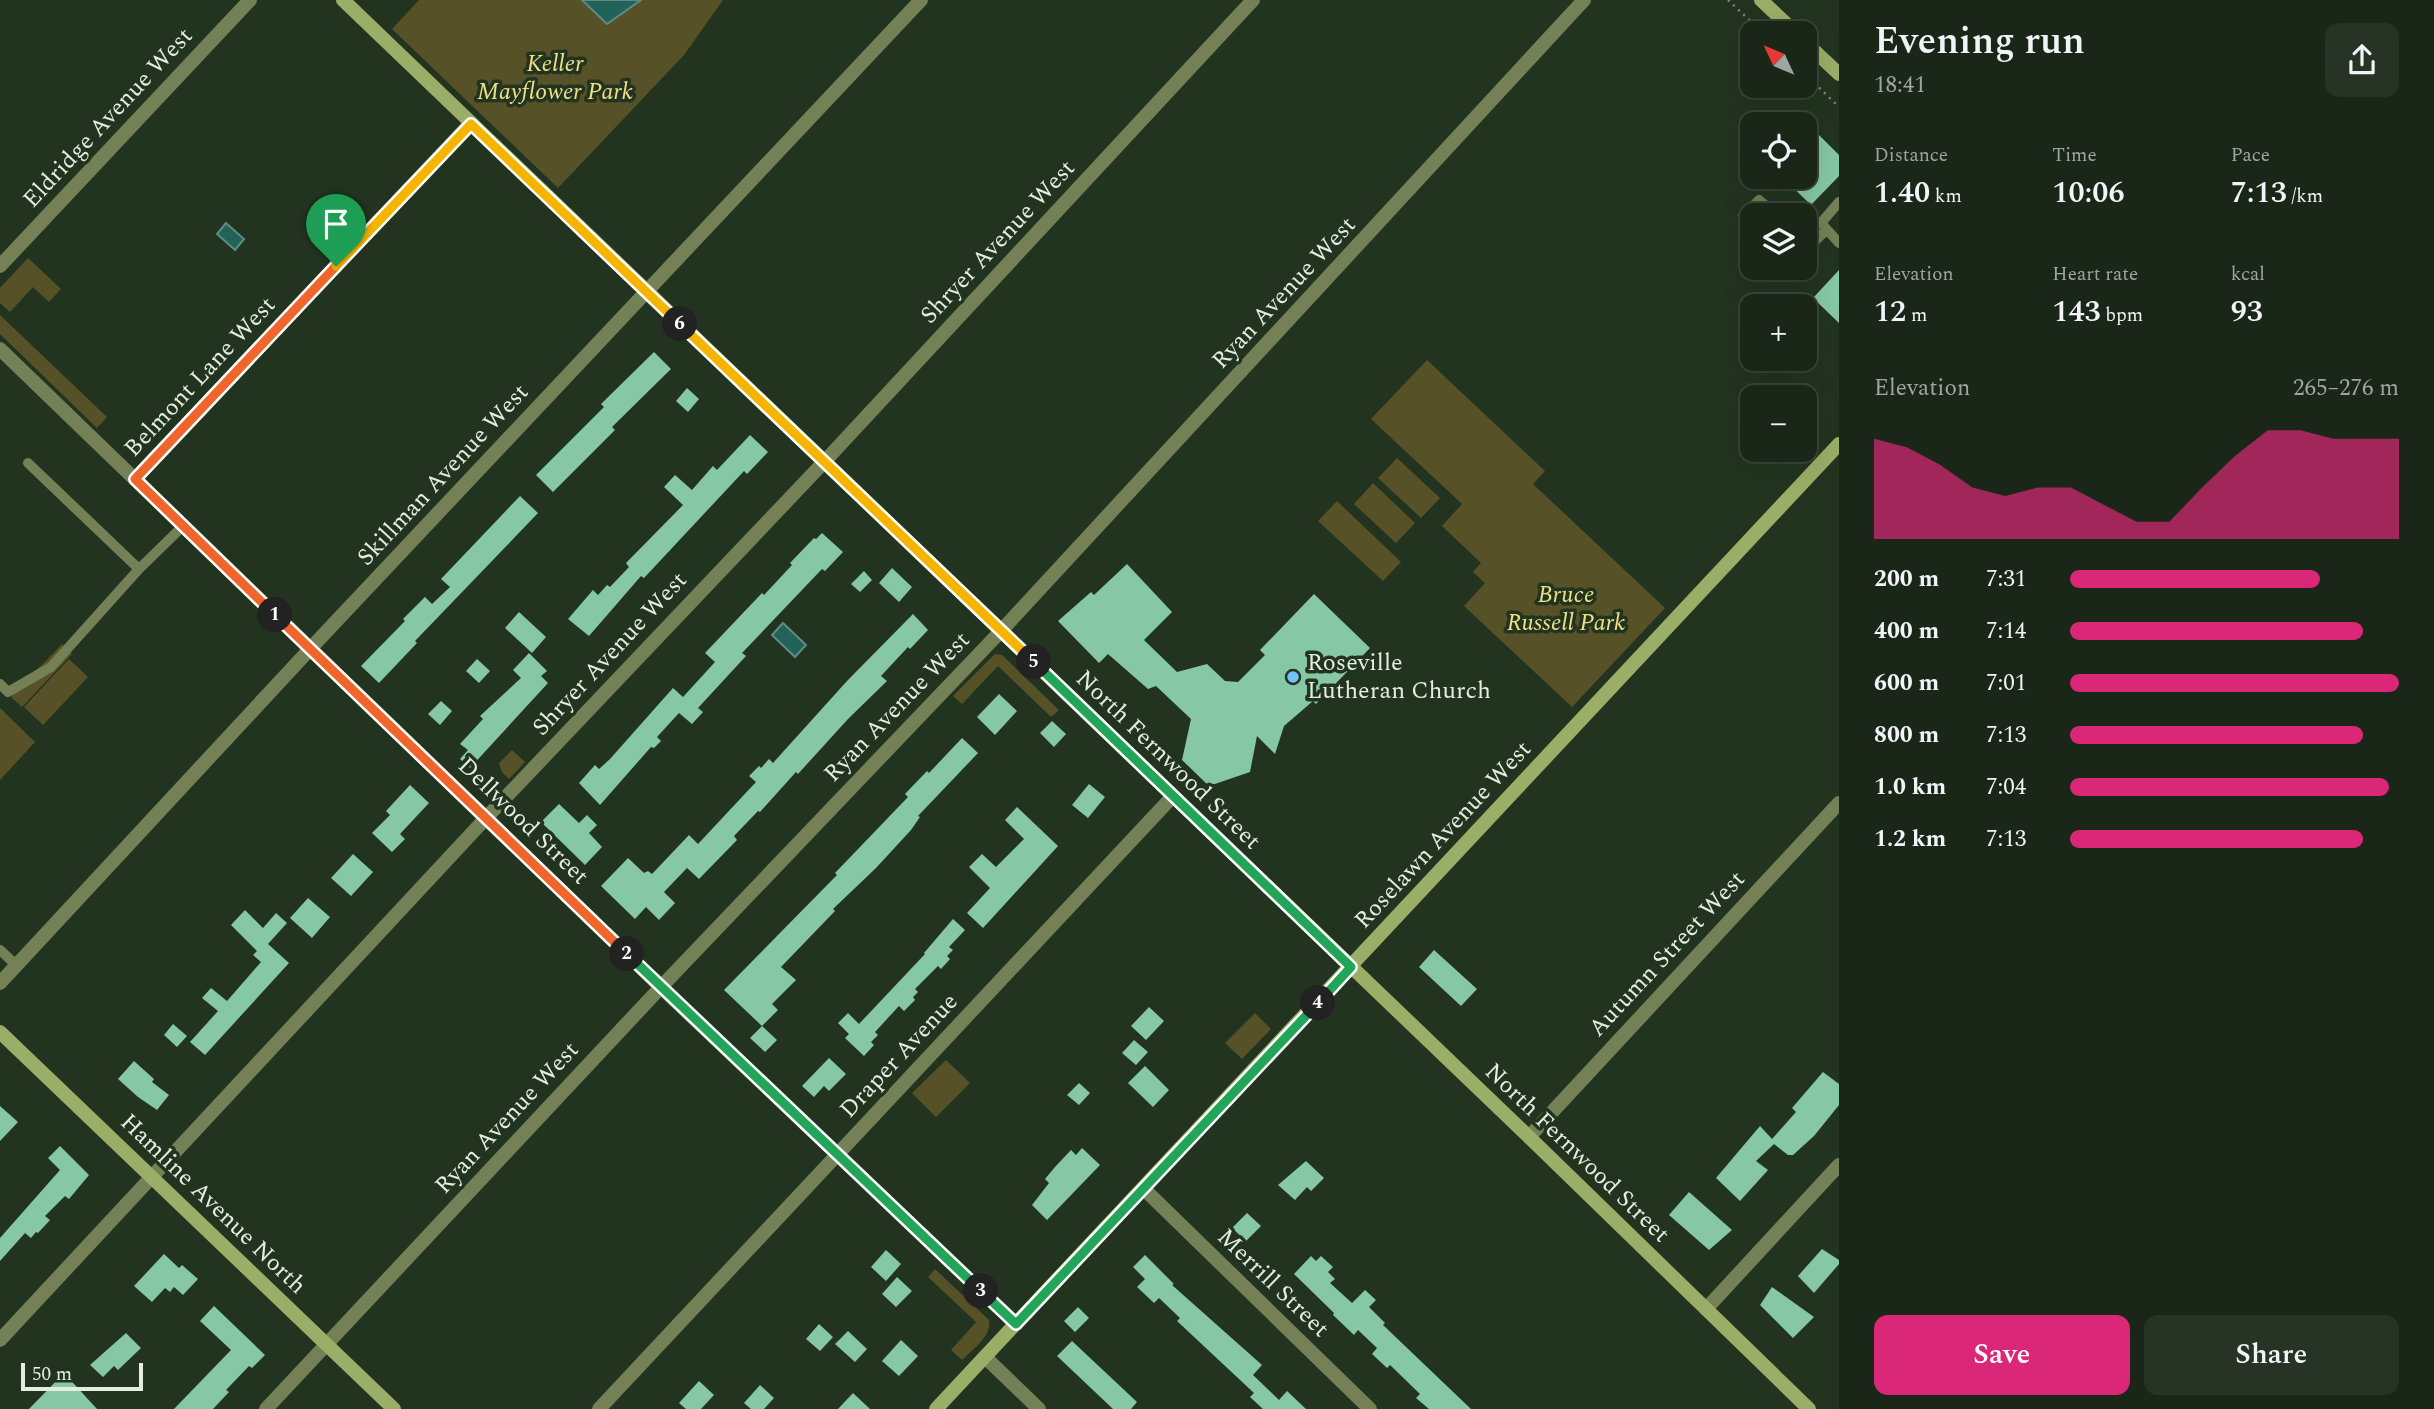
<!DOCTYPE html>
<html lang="en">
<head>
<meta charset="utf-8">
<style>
	body { margin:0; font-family:Spectral,serif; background:#273325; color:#f1f3f6; height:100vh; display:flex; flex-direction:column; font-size:26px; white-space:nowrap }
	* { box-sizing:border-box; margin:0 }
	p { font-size:23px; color:#9fa5a2 }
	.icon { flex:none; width:38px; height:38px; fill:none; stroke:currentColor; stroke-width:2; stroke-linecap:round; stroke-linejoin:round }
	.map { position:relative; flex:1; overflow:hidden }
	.drawer { display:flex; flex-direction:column; background:#1a2718; width:595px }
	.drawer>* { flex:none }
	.needle { width:46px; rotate:314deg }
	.fabs { position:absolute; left:1740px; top:21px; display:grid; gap:14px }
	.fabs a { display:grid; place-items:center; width:77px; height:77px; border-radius:14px; background:#1a2718; box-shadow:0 7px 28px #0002,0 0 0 2px #384437; font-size:35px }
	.scale { position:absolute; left:21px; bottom:18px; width:122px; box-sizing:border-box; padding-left:7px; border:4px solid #e3eee1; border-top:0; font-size:19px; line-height:24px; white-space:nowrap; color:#e3eee1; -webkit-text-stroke:5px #223420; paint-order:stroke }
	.pin { position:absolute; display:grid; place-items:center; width:60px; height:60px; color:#fff; margin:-72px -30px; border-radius:50% 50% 50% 0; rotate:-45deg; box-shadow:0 0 7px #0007 }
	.pin .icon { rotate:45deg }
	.km { position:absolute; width:35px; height:35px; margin:-18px; border-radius:50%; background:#222; color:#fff; font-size:19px; line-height:35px; text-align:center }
	.round { display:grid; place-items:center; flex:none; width:74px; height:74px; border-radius:14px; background:#273325 }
	.summary { display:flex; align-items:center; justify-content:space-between; height:119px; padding:0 35px }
	h1 { font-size:38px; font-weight:600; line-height:52px }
	.stats { display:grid; grid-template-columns:repeat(3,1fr); gap:10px; height:119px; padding:7px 35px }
	.stats div { display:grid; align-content:center }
	.stats b { font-size:30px; font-weight:600 }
	.stats small { font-size:19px; font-weight:400 }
	.stats p { font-size:19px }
	.chart { height:196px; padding:14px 35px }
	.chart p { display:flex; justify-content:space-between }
	.chart svg { width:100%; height:126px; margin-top:7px; fill:#db2777; opacity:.7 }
	.action { display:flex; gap:14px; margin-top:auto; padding:14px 35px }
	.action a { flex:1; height:80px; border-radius:14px; background:#db2777; color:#fff; font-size:28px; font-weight:600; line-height:80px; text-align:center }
	.action a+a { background:#273325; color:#f1f3f6 }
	ul { padding:0 35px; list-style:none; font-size:23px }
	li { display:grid; grid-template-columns:112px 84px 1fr; align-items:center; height:52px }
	li i { height:18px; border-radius:9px; background:#db2777 }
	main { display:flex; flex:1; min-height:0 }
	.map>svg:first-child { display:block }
	.green { fill:#575128 }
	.water { fill:#236259; stroke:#5d8c82; stroke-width:2 }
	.building { fill:#86c7a6 }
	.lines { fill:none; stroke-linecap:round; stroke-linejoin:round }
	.path { stroke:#7a8978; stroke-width:2.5; stroke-dasharray:2 5; stroke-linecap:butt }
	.lane { stroke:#748055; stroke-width:10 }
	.street { stroke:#748055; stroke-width:14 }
	.secondary { stroke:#9bae67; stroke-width:14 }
	.split-1-casing { stroke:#fff; stroke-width:14 }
	.split-2-casing { stroke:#fff; stroke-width:14 }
	.split-3-casing { stroke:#fff; stroke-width:14 }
	.split-4-casing { stroke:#fff; stroke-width:14 }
	.split-5-casing { stroke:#fff; stroke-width:14 }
	.split-6-casing { stroke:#fff; stroke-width:14 }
	.split-7-casing { stroke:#fff; stroke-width:14 }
	.split-1 { stroke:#f0652b; stroke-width:9 }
	.split-2 { stroke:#f0652b; stroke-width:9 }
	.split-3 { stroke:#22a559; stroke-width:9 }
	.split-4 { stroke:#22a559; stroke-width:9 }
	.split-5 { stroke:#22a559; stroke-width:9 }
	.split-6 { stroke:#f5b400; stroke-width:9 }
	.split-7 { stroke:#f5b400; stroke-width:9 }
	.poi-dot { fill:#75c0f6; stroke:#223420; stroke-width:2.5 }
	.labels { text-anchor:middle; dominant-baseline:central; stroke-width:7; stroke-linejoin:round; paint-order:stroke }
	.park-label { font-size:24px; font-style:italic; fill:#eee086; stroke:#223420 }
	.street-label { font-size:24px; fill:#e3eee1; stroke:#223420 }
	.poi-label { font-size:24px; fill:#e3eee1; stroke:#223420; text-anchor:start }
</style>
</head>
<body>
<main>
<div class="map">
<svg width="1839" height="1409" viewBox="0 0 1839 1409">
	<rect width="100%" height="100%" fill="#223420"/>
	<path class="green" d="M419,0H723L684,55L558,188L392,29Z
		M28,258L61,289L49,302L33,287L10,312L0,303V288Z
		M0,315L107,417L97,428L0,334Z
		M1427,360L1545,471L1533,484L1665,608L1572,707L1464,606L1485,583L1473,572L1481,563L1442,526L1462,504L1371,419Z
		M1397,458L1440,498L1421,518L1378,478Z
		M1373,483L1415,523L1396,543L1354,504Z
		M1337,501L1401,562L1383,581L1318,521Z
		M62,644L72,654L22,707L11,697Z
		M995,654L1002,655L1059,710L1051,717L998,666L962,704L953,696Z
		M69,659L88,677L43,725L24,707Z
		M0,708L35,742L0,780Z
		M512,750L525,762L509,779L502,772L499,763Z
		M1255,1013L1271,1029L1242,1059L1225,1043Z
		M946,1060L970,1083L936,1117L912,1093Z
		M935,1269L989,1320C992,1336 973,1349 962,1360L951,1350L976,1322L928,1277Z"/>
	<path class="water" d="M582,0H641L607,24Z
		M226,223L244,239L235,250L217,234Z
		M783,623L806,645L795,657L772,635Z"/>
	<path class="building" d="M1813,129L1839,155V176L1811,205L1782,177H1804V138Z
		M1839,270V323L1813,298Z
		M654,352L671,369L612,427L615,430L553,492L536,475L604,407L601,404Z
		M687,388L699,399L688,412L676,401Z
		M750,435L768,452L747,474L744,471L644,578L641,576L589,636L568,619L593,590L598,595L607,585L610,587L629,567L626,563L683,505L664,487L675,475L692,490L713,466L717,470Z
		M520,496L538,513L415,641L417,643L379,683L361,666L405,621L403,619L425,597L432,604L450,587L441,579Z
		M822,533L843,552L825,571L822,569L742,653L746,656L698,708L703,712L692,724L679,713L657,737L661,741L654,748L651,747L600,805L579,783L595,765L599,769L610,759L673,688L683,697L715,662L705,653L762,593L764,595L792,565L790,563L814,538L816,539Z
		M1127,564L1172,612L1144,640L1177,672L1207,664L1225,681L1238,682L1265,655L1260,650L1314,594L1370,648L1316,704L1313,701L1284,726L1275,754L1257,736L1250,772L1209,786L1182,760L1191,719L1156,686L1148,689L1108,654L1099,663L1058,621L1091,592L1094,595Z
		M892,568L912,587L899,602L879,583Z
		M864,571L872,580L860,592L851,584Z
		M519,612L546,637L532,653L505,628Z
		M913,614L928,630L910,649L908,647L881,676L887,681L848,719L798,774L796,772L760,812L758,811L734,836L737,840L699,879L687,868L664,892L675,903L659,920L646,907L635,919L601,886L628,858L644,873L648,871L652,874L689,835L698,844L756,782L749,776L759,766L761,768L769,759L773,763L847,681Z
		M529,653L547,671L541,676L548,683L470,768L460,759L468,750L460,744L483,719L480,716L521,678L513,670Z
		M477,659L490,671L479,683L466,671Z
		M999,694L1017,711L995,735L977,717Z
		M441,701L452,711L440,725L428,714Z
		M1052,721L1066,734L1054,747L1040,733Z
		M962,738L978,753L918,816L920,817L911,830L876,868L833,909L835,911L781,967L796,980L772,1004L778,1010L762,1026L777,1040L765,1052L750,1038L762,1026L724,990L837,875L835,873L908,797L905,794L927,771L929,773Z
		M1089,784L1105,797L1088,818L1072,805Z
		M410,785L429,803L400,834L405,839L392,852L372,833L390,815L386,811Z
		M559,804L579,823L587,815L597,825L589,833L602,847L585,865L541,822Z
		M1017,807L1058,846L983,928L967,913L990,888L969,867L982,854L996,867L1024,839L1005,820Z
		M353,854L373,872L351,896L331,878Z
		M308,898L330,917L312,938L290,918Z
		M245,910L263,928L276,913L287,923L268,944L289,963L205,1055L190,1042L218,1011L202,998L211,988L227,1001L261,962L253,955L257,951L231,925Z
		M953,919L965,930L949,947L953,950L947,956L950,959L941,969L938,966L915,989L918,992L913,997L915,1000L904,1011L899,1006L875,1032L878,1035L871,1042L874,1045L864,1056L845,1038L849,1034L838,1023L848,1013L859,1024L925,954L924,953Z
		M1434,950L1477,989L1461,1006L1419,967Z
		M1149,1007L1164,1021L1146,1040L1131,1026Z
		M173,1024L187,1036L177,1047L164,1035Z
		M1134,1040L1148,1052L1136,1065L1122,1053Z
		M829,1058L846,1074L829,1091L824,1086L814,1097L802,1086Z
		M134,1061L154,1079L152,1082L169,1095L157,1110L138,1097L118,1079Z
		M1145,1066L1169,1090L1153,1107L1128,1083Z
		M1823,1072L1839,1084V1105L1814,1136L1793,1155H1788L1774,1144L1756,1161L1768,1170L1740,1201L1716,1178L1760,1126L1772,1139L1796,1112L1792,1108Z
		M1079,1083L1090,1093L1079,1105L1067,1095Z
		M0,1106L18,1122L0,1141Z
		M60,1146L89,1175L69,1199L65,1196L45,1216L50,1220L38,1233L36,1232L31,1238L25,1233L0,1261V1238L60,1170L48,1158Z
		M1082,1148L1100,1165L1047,1220L1032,1205L1049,1183L1045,1179L1055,1167L1071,1150L1076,1155Z
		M1306,1161L1324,1178L1311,1191L1307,1187L1295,1200L1278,1185Z
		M1689,1192L1732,1230L1709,1250L1669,1215Z
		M1247,1213L1261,1226L1246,1241L1232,1228Z
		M1822,1249L1839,1260V1264L1814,1293L1798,1276Z
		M886,1250L901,1264L886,1281L871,1267Z
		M164,1254L179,1268L182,1265L198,1279L183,1295L174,1287L170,1292L165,1288L152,1302L134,1286Z
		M1145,1255L1174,1284L1172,1285L1262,1365L1253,1375L1279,1400L1287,1391L1306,1409H1263L1250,1397L1254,1393L1177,1321L1180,1318L1159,1298L1154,1303L1137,1287L1145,1279L1133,1267Z
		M1311,1256L1316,1261L1321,1256L1333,1267L1328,1272L1335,1279L1330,1283L1352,1303L1365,1290L1376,1300L1369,1307L1385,1323L1383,1325L1471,1409H1429L1416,1398L1420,1394L1390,1365L1387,1368L1372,1354L1377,1348L1358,1330L1354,1335L1333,1315L1334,1313L1294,1274Z
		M897,1277L912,1291L896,1307L882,1294Z
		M1772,1287L1814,1317L1793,1338L1760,1305Z
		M214,1306L265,1355L252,1368L249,1366L226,1390L229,1392L213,1409H174L231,1350L200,1321Z
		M1078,1307L1089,1318L1075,1332L1064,1321Z
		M819,1324L833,1337L820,1351L806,1339Z
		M848,1331L867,1349L855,1362L835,1344Z
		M126,1333L141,1348L118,1370L114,1366L103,1377L90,1365Z
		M901,1340L918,1356L899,1376L882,1361Z
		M1072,1341L1137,1402L1131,1409H1113L1057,1356Z
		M64,1373L97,1409H29Z
		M699,1381L714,1395L701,1409H686L679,1403Z
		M760,1385L774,1398L764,1409H751L744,1403Z
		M853,1393L870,1409H838Z"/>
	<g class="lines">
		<path class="path" d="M1728,0L1763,33
			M1804,73L1839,107"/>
		<path class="lane" d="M1839,202L1821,223L1839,243
			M1752,227L1743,216L1759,200L1777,215
			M1804,252L1826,230
			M28,463L139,569
			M0,684L8,692L51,667L139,569L182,527
			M0,950L16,965"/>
		<path class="street" d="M0,266L250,0
			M0,349L661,987L1016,1324
			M135,479L471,123
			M0,983L310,649L921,0
			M1529,1137L1839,803
			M1144,1189L1370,1409
			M1706,1309L1839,1165
			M0,1340L486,818L825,461L1253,0
			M985,1357L1039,1409
			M266,1409L661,987L1001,631L1584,0
			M599,1409L1173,796"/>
		<path class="secondary" d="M343,0L1529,1137L1809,1409
			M1761,0L1796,33
			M1804,41L1839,74
			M0,1032L394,1409
			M936,1409L1839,444"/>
	</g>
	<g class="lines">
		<g class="split-1-casing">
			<path id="split-1" d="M275,615L135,479L336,266"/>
		</g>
		<g class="split-2-casing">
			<path id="split-2" d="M275,615L627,954"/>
		</g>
		<g class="split-3-casing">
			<path id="split-3" d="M627,954L981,1291"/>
		</g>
		<g class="split-4-casing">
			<path id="split-4" d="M981,1291L1016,1324L1318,1003"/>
		</g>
		<g class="split-5-casing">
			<path id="split-5" d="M1034,662L1351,967L1318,1003"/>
		</g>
		<g class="split-6-casing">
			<path id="split-6" d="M680,324L1034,662"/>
		</g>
		<g class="split-7-casing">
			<path id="split-7" d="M336,266L471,124L680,324"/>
		</g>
		<use href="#split-1" class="split-1"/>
		<use href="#split-2" class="split-2"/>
		<use href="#split-3" class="split-3"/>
		<use href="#split-4" class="split-4"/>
		<use href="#split-5" class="split-5"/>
		<use href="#split-6" class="split-6"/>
		<use href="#split-7" class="split-7"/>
	</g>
	<circle class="poi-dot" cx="1293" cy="677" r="7"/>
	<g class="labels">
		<g class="park-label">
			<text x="555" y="64">Keller<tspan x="555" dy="28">Mayflower Park</tspan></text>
			<text x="1566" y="595">Bruce<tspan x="1566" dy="28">Russell Park</tspan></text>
		</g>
		<g class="street-label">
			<text transform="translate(108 118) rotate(-47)">Eldridge Avenue West</text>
			<text transform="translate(998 242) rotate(-47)">Shryer Avenue West</text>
			<text transform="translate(1284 293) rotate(-47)">Ryan Avenue West</text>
			<text transform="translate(200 377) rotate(-47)">Belmont Lane West</text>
			<text transform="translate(443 475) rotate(-47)">Skillman Avenue West</text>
			<text transform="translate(610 654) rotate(-47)">Shryer Avenue West</text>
			<text transform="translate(897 707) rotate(-46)">Ryan Avenue West</text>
			<text transform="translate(1168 760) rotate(44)">North Fernwood Street</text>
			<text transform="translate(523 821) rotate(44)">Dellwood Street</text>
			<text transform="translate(1443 835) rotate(-47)">Roselawn Avenue West</text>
			<text transform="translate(1667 954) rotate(-47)">Autumn Street West</text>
			<text transform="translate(899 1056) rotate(-47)">Draper Avenue</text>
			<text transform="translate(507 1118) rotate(-47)">Ryan Avenue West</text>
			<text transform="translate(1577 1153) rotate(44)">North Fernwood Street</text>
			<text transform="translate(213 1204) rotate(44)">Hamline Avenue North</text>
			<text transform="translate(1273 1283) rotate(44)">Merrill Street</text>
		</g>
		<g class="poi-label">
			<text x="1307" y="663">Roseville<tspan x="1307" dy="28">Lutheran Church</tspan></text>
		</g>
	</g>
</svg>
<div class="fabs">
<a><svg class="needle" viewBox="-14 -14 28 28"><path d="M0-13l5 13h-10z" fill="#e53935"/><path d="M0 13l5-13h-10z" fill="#9fa5a2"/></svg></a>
<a><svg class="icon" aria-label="locate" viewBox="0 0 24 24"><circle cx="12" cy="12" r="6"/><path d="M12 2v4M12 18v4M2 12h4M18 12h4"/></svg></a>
<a><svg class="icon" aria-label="layers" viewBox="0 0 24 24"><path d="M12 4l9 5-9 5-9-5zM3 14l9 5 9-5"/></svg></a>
<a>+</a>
<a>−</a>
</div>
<div class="scale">50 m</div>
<div class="pin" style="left:336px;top:266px;background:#1e9e55"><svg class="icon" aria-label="arrive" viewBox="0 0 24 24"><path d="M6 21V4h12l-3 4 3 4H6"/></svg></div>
<b class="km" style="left:275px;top:615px">1</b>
<b class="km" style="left:627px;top:954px">2</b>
<b class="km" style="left:981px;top:1291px">3</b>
<b class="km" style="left:1318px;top:1003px">4</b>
<b class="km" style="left:1034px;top:662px">5</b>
<b class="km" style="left:680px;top:324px">6</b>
</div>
<section class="drawer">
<div class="summary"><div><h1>Evening run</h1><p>18:41</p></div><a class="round"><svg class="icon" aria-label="share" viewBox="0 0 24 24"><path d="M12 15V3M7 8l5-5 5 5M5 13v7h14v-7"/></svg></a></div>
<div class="stats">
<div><p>Distance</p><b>1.40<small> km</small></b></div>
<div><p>Time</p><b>10:06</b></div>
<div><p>Pace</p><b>7:13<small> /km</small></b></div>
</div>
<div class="stats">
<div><p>Elevation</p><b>12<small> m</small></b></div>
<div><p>Heart rate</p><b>143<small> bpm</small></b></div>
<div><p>kcal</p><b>93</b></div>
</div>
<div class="chart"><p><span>Elevation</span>265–276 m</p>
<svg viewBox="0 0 160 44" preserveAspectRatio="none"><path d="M0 44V9L10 12L20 18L30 26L40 29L50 26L60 26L70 32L80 38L90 38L100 26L110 15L120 6L130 6L140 9L150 9L160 9V44z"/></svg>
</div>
<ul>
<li><b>200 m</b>7:31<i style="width:76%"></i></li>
<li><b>400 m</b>7:14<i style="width:89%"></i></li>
<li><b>600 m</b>7:01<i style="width:100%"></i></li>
<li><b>800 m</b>7:13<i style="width:89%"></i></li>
<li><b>1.0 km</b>7:04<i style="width:97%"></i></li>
<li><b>1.2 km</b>7:13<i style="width:89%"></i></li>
</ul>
<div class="action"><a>Save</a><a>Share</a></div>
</section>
</main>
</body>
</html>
